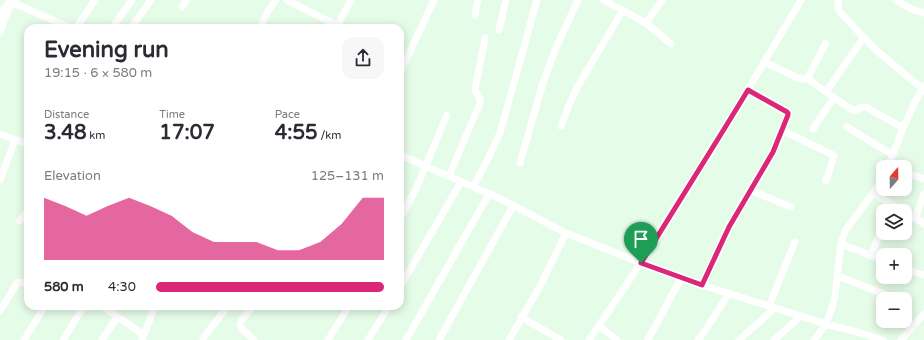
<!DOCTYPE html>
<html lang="en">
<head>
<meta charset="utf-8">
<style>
	body { margin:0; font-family:"Varela Round",sans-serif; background:#f7f7f7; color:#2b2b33; height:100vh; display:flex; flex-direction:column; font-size:15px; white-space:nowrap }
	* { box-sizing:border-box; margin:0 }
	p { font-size:13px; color:#7c7c81 }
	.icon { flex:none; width:22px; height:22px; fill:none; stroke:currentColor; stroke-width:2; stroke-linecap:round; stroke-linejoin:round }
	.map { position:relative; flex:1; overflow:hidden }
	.panel { position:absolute; left:24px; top:24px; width:380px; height:286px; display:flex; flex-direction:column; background:#fff; border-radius:12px; box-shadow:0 2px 10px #0003 }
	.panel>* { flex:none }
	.needle { width:26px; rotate:20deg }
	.tools { position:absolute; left:876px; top:160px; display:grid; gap:8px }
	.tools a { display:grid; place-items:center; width:36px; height:36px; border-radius:8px; background:#fff; box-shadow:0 2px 10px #0003; font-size:20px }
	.pin { position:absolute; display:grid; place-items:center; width:34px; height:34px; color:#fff; margin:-41px -17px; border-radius:50% 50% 50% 0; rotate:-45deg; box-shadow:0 0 4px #0007 }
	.pin .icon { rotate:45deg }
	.round { display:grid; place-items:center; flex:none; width:42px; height:42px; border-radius:12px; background:#f7f7f7 }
	.summary { display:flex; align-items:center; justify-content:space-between; height:68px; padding:0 20px }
	h1 { font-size:22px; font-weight:700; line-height:30px }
	.metrics { display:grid; grid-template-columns:repeat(3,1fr); gap:6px; height:68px; padding:4px 20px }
	.metrics div { display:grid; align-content:center }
	.metrics b { font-size:20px; font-weight:700 }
	.metrics small { font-size:11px; font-weight:400 }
	.metrics p { font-size:11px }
	.chart { height:112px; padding:8px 20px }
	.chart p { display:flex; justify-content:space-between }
	.chart svg { width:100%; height:72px; margin-top:4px; fill:#db2777; opacity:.7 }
	ul { padding:0 20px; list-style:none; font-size:13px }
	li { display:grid; grid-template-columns:64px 48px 1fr; align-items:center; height:30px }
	li i { height:10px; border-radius:5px; background:#db2777 }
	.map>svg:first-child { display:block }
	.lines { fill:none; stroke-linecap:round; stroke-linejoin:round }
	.street { stroke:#fff; stroke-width:7 }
	.secondary { stroke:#fff; stroke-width:10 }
	.route-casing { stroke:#fff; stroke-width:8 }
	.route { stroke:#db2777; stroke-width:5 }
</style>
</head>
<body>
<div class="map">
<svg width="924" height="340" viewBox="0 0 924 340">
	<rect width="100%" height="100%" fill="#e5fce8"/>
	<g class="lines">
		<path class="street" d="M287,0L337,25
			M603,0L635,17L650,26L671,44
			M839,0L838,6L839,11L851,24L877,51L924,90
			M896,0L911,9L924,13
			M9,1L71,28
			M182,7L187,0
			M475,15L478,0
			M646,23L662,0
			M76,28L95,0
			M112,28L132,0
			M131,28L151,0
			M260,28L268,11L276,0
			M336,28L351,0
			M499,30L506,0
			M0,33L3,23L10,7
			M826,43L809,75L808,78L809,80L852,110H856L861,107H866L903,128
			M764,62L798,78L802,79L808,78
			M400,73L434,0
			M826,92L864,37
			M561,126L569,105L578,86L623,10
			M847,127L893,155
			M813,129L834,97
			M782,130L833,155L834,156L826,181
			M0,134L28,144
			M400,155L499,198L566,233L641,263L702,285L826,324L861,333L883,340
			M520,163L543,83L555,50L578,0
			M888,167L903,128L915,102L924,86
			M905,172L924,179
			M449,176L480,103V99L475,90L485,38
			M0,180L15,140
			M473,187L488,159L500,133L537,0
			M750,190L791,207
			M873,193L903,211
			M905,212L924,224
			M400,219L416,189L447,115
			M915,219L924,194
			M20,221L28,210
			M841,244L883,260
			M871,256L883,225
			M905,269L924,275
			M838,276L889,296
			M702,285L729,227L773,152L788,115L787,112L748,90
			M400,287L461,182
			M102,306L144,335L142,340
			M253,306L242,320L240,325L242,329L254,340
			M769,306L795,242
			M0,311L17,283L21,282L28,285
			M521,317L561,340
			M599,326L617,340
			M144,335L155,306
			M24,340L45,306
			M63,340L84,306
			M102,340L117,317
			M203,340L204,337L228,306
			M328,340L349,306
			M368,340L389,306
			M406,340L489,194
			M439,340L513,206
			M509,340L540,286L566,233
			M589,340C665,230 733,115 801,0
			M648,340L681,278
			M698,340L705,331L729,293
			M739,340L775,308
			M774,340L801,316
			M814,340L826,324L832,307L835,296L841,244L845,231L851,223L873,193L883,177
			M901,340L924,314"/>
		<path class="secondary" d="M0,15L14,0"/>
	</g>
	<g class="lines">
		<g class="route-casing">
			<path id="route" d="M748,90L787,112L788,113V115L773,152L729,227L702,285L641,263L726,126Z"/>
		</g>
		<use href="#route" class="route"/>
	</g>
</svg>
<div class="tools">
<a><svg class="needle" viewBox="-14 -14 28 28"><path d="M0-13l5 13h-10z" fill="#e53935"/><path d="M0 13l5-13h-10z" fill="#7c7c81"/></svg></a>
<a><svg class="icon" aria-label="layers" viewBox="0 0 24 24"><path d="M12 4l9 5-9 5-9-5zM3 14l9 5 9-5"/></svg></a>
<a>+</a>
<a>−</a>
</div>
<div class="pin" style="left:641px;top:263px;background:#1e9e55"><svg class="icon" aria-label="arrive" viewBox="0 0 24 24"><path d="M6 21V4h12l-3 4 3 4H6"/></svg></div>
<section class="panel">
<div class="summary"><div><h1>Evening run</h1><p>19:15 · 6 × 580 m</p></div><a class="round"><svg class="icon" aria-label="share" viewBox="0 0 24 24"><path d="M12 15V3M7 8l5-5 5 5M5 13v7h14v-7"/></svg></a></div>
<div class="metrics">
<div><p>Distance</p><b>3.48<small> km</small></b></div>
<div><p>Time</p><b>17:07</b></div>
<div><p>Pace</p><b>4:55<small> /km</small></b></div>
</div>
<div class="chart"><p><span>Elevation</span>125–131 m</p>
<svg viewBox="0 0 160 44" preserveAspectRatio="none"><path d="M0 44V6L10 11L20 17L30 11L40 6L50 11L60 17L70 27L80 33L90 33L100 33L110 38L120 38L130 33L140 22L150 6L160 6V44z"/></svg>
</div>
<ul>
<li><b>580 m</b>4:30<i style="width:100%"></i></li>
</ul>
</section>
</div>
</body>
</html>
